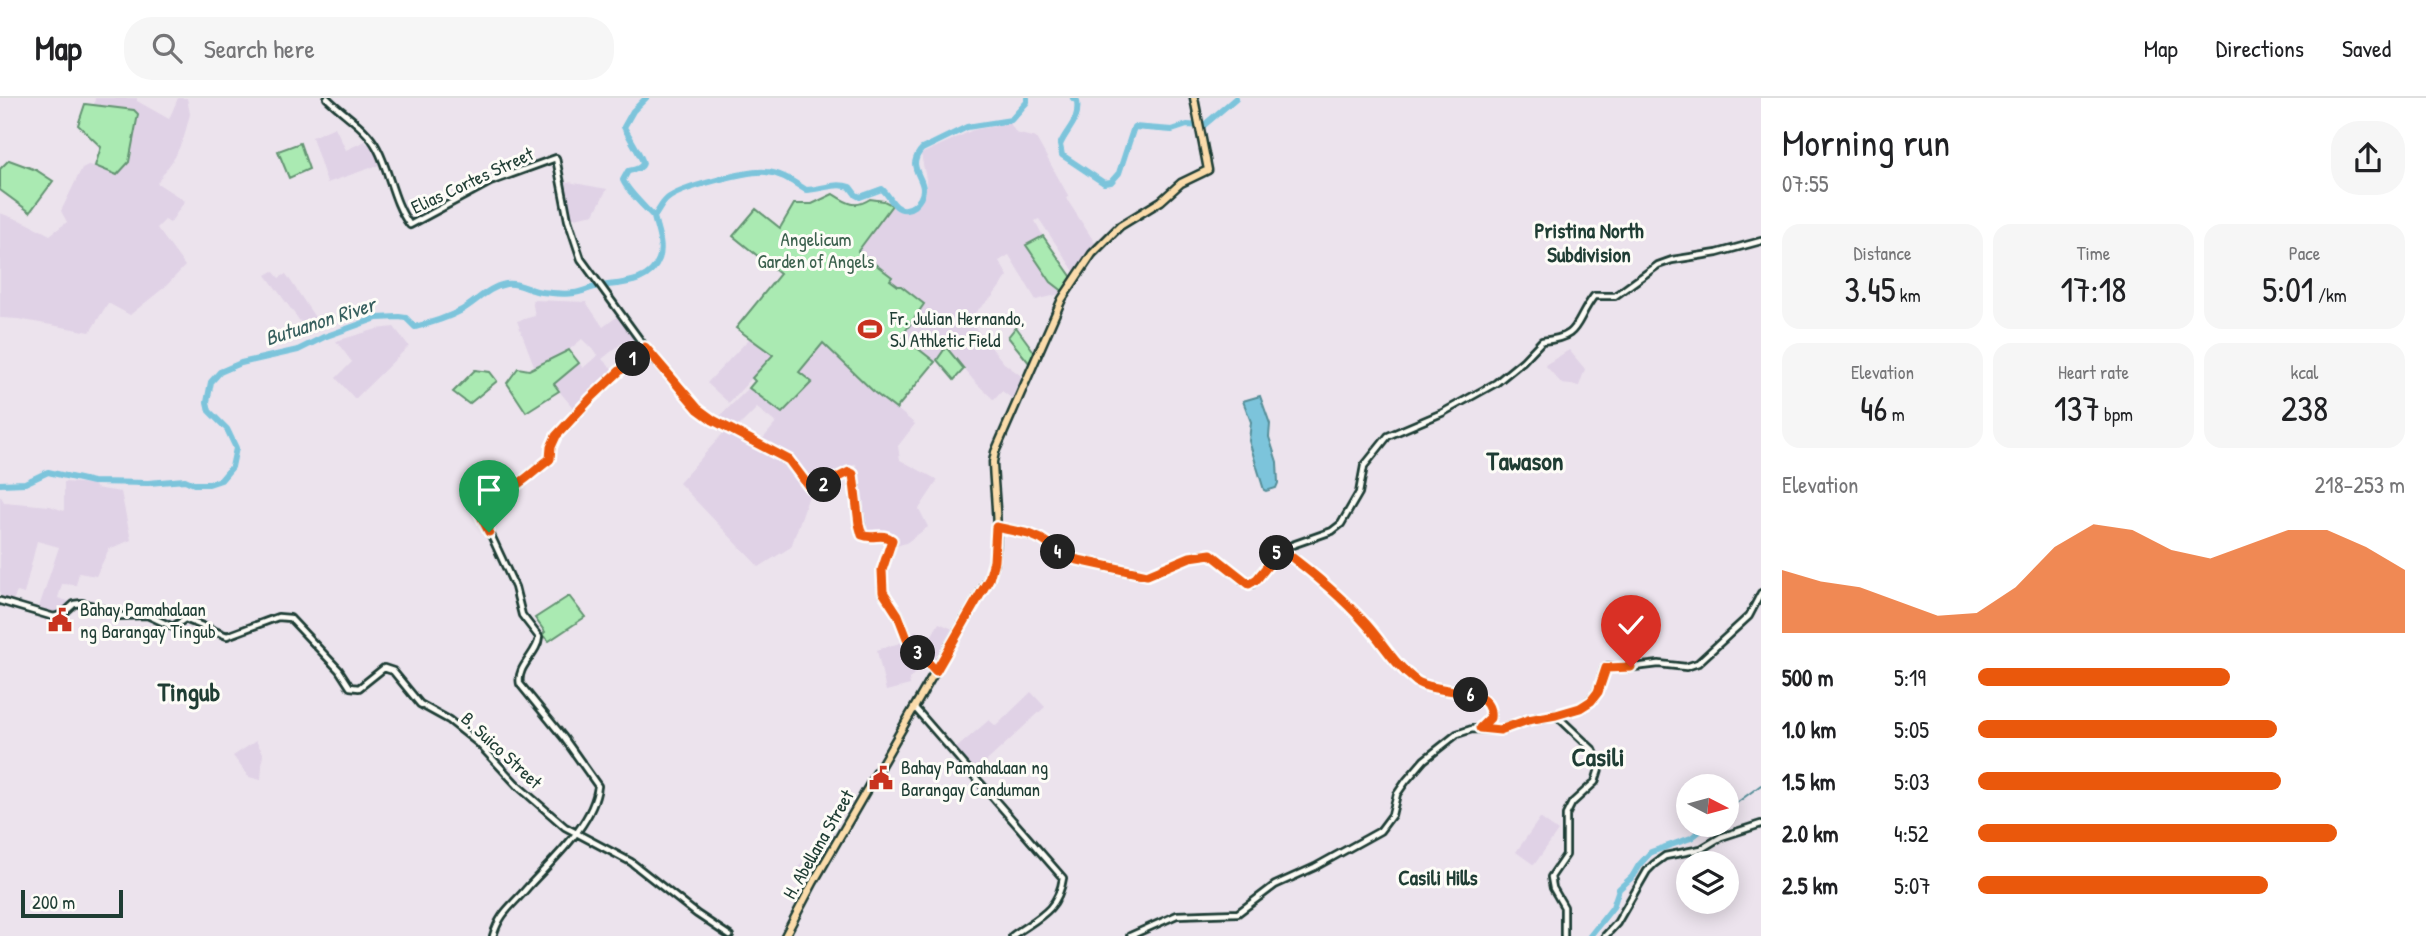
<!DOCTYPE html>
<html lang="en">
<head>
<meta charset="utf-8">
<style>
	body { margin:0; font-family:"Patrick Hand",sans-serif; background:#f6f6f6; color:#202124; height:100vh; display:flex; flex-direction:column; font-size:26px; white-space:nowrap }
	* { box-sizing:border-box; margin:0 }
	p { font-size:23px; color:#757577 }
	.icon { flex:none; width:38px; height:38px; fill:none; stroke:currentColor; stroke-width:2; stroke-linecap:round; stroke-linejoin:round }
	.map { position:relative; flex:1; overflow:hidden }
	.side { display:flex; flex-direction:column; background:#fff; width:665px }
	.side>* { flex:none }
	.needle { width:46px; rotate:96deg }
	.buttons { position:absolute; left:1676px; top:676px; display:grid; gap:14px }
	.buttons a { display:grid; place-items:center; width:63px; height:63px; border-radius:50%; background:#fff; box-shadow:0 4px 18px #0003; font-size:35px }
	.scale { position:absolute; left:21px; bottom:18px; width:102px; box-sizing:border-box; padding-left:7px; border:4px solid #1f3d34; border-top:0; font-size:19px; line-height:24px; white-space:nowrap; color:#1f3d34; -webkit-text-stroke:5px #fdfcf7; paint-order:stroke }
	.pin { position:absolute; display:grid; place-items:center; width:60px; height:60px; color:#fff; margin:-72px -30px; border-radius:50% 50% 50% 0; rotate:-45deg; box-shadow:0 0 7px #0007 }
	.pin .icon { rotate:45deg }
	.km { position:absolute; width:35px; height:35px; margin:-18px; border-radius:50%; background:#222; color:#fff; font-size:19px; line-height:35px; text-align:center }
	.round { display:grid; place-items:center; flex:none; width:74px; height:74px; border-radius:28px; background:#f6f6f6 }
	.headline { display:flex; align-items:center; justify-content:space-between; height:119px; padding:0 21px }
	h1 { font-size:38px; font-weight:600; line-height:52px }
	.figures { display:grid; grid-template-columns:repeat(3,1fr); gap:10px; height:119px; padding:7px 21px }
	.figures div { display:grid; align-content:center; border-radius:18px; background:#f6f6f6; text-align:center }
	.figures b { font-size:35px; font-weight:600 }
	.figures small { font-size:19px; font-weight:400 }
	.figures p { font-size:19px }
	.chart { height:196px; padding:14px 21px }
	.chart p { display:flex; justify-content:space-between }
	.chart svg { width:100%; height:126px; margin-top:7px; fill:#ea580c; opacity:.7 }
	ul { padding:0 21px; list-style:none; font-size:23px }
	li { display:grid; grid-template-columns:112px 84px 1fr; align-items:center; height:52px }
	li i { height:18px; border-radius:9px; background:#ea580c }
	header { display:flex; align-items:center; gap:42px; box-sizing:border-box; height:98px; padding:0 35px; background:#fff; border-bottom:2px solid #e0e0e0 }
	header strong { font-size:33px }
	nav { display:flex; gap:38px; margin-inline-start:auto; font-size:24px }
	.search { width:490px; height:63px; background:#f6f6f6; display:flex; align-items:center; gap:18px; box-sizing:border-box; padding:0 24px; border-radius:28px; color:#757577; font-size:26px }
	main { display:flex; flex:1; min-height:0 }
	.map>svg:first-child { display:block }
	.built { fill:#e0d2e6 }
	.green { fill:#aaeab2; stroke:#649473; stroke-width:2 }
	.water { fill:#7bc4db; stroke:#568e98; stroke-width:2 }
	.lines { fill:none; stroke-linecap:round; stroke-linejoin:round }
	.stream { stroke:#568e98; stroke-width:2 }
	.river { stroke:#7bc4db; stroke-width:6 }
	.minor-casing { stroke:#1f3d34; stroke-width:10 }
	.major-casing { stroke:#1f3d34; stroke-width:11 }
	.minor { stroke:#fdfcf7; stroke-width:4.5 }
	.major { stroke:#fbdcab; stroke-width:6 }
	.route-casing { stroke:#fff; stroke-width:14 }
	.route { stroke:#ea580c; stroke-width:9 }
	.labels { text-anchor:middle; dominant-baseline:central; stroke-width:6; stroke-linejoin:round; paint-order:stroke }
	.street-label { font-size:19px; fill:#1f3d34; stroke:#fdfcf7 }
	.park-label { font-size:19px; fill:#3b604d; stroke:#fdfcf7 }
	.poi-label { font-size:19px; fill:#1f3d34; stroke:#fdfcf7; text-anchor:start }
	.neighbourhood-label { font-size:21px; font-weight:bold; fill:#1f3d34; stroke:#fdfcf7 }
	.water-label { font-size:21px; font-style:italic; fill:#365f5e; stroke:#fdfcf7 }
	.district-label { font-size:26px; font-weight:bold; fill:#1f3d34; stroke:#fdfcf7 }
</style>
</head>
<body>
<header>
<strong>Map</strong>
<div class="search"><svg class="icon" aria-label="search" viewBox="0 0 24 24"><circle cx="10" cy="10" r="6"/><path d="M15 15l6 6"/></svg>Search here</div>
<nav><a>Map</a><a>Directions</a><a>Saved</a></nav>
</header>
<main>
<div class="map">
<svg width="1761" height="838" viewBox="0 0 1761 838">
	<rect width="100%" height="100%" fill="#ece3ed"/>
	<filter id="ink" filterUnits="userSpaceOnUse"><feTurbulence type="fractalNoise" baseFrequency=".0143" numOctaves="2"/><feDisplacementMap in="SourceGraphic" scale="14" xChannelSelector="R" yChannelSelector="G"/><feConvolveMatrix kernelMatrix="1 2 1 2 8 2 1 2 1" color-interpolation-filters="sRGB"/></filter>
	<g filter="url(#ink)">
		<path class="built" d="M95,0H137V3L169,21L178,0H187L190,16L184,39L175,59L157,85L185,103L170,125L165,122L157,130L185,168L166,188L130,217L108,205L90,234L18,221L0,220V115L27,125L50,137L67,124L61,113L82,70L88,67L95,68L117,77L114,10L94,7Z
			M1010,25L1016,35L1036,40L1069,99L1066,100L1097,148L1076,176L1039,121L1035,123L1043,138L1026,147L1051,184L1062,193L1060,196L1036,202L1009,157L999,163L1008,178L992,199L968,221L1004,265L1024,280L1014,302L1002,293L994,302L975,284L946,249L935,264L902,238L867,286L915,326L898,348L900,362L938,382L919,411L928,429L906,445L896,448L895,441L890,436L883,435L870,437L864,434L856,366L819,386L810,388L790,359L761,343L776,325L757,310L736,331L716,322L749,290L782,314L811,284L799,274L823,245L858,153L892,107L903,114L910,112L926,95V81L921,56L973,32Z
			M335,29L346,52L365,43L367,46L372,44L382,66L327,85L312,39Z
			M563,83L607,91L594,116L569,121Z
			M273,173L279,180L286,176L322,230L310,237L266,177Z
			M532,202L586,204L603,229L618,218L643,250L634,259L622,245L602,261L616,275L576,313L553,286L579,265L583,270L598,257L582,241L563,257L535,270L517,223L535,218Z
			M394,229L409,248L355,301L336,280L352,264L336,243L377,231Z
			M750,240L773,257L729,305L707,285Z
			M1569,252L1585,271L1579,288L1562,286L1545,267Z
			M726,332L787,363L810,395L791,449L759,469L679,385Z
			M64,384L94,386L95,390L121,394L131,442L109,451L96,478L79,475L76,487L62,486L58,500L71,504L61,515H52L39,509L59,449L37,443L24,496L17,494L12,504L0,501V397L4,404L50,408L64,413Z
			M939,525L955,532L934,569L917,551L907,535L917,533L928,544Z
			M903,544L925,565L909,581L910,587L886,593L877,552Z
			M1031,594L1045,609L975,674L954,652L989,622L996,628Z
			M256,643L263,655L261,682L249,679L233,658Z
			M1540,720L1558,733L1534,767L1516,754Z
			M802,764L815,773L808,786L794,776Z"/>
		<path class="green" d="M85,6L134,12L138,16L129,64L117,77L95,68L101,49L78,27Z
			M300,45L309,71L289,80L278,53Z
			M9,62L36,72L53,83L30,114L0,92V71Z
			M833,96C847,105 855,111 870,101L884,103L892,107L858,153L892,179L890,182L898,188H901L924,206L902,238L935,264L896,311L875,295L823,245L799,274L812,284L782,315L749,290L755,283L752,280L773,257L736,230L780,176L733,138L756,111L780,130L794,106H812Z
			M1043,138L1073,181L1064,194L1051,184L1026,147Z
			M1016,229L1035,255L1030,266L1008,239Z
			M946,249L964,271L954,282L937,262Z
			M569,252L579,265L554,286L559,293L526,314L507,285L518,270L529,272Z
			M475,272L490,274L497,283L469,306L453,294Z
			M569,498L585,519L549,543L542,537L545,534L535,520Z"/>
		<path class="water" d="M1260,298L1270,326L1269,339L1277,364L1278,385L1276,390L1266,393L1264,392L1249,343L1251,324L1243,303Z"/>
		<g class="lines">
			<path class="stream" d="M1727,712L1761,687"/>
			<path class="river" d="M646,0L633,13L624,29C627,35 644,63 643,65C642,71 633,72 628,73L623,82C628,94 645,109 654,119
				M1073,0L1077,3C1080,24 1067,30 1060,47L1062,57L1104,85L1111,84L1119,75L1134,29L1172,32L1187,27L1203,28L1236,0
				M0,386L25,385L48,374L93,384L148,385L185,382L194,386H209L221,382L232,369L236,350L227,331L209,313L207,304L211,284L220,274L241,265L298,252L324,239L377,220L399,219L406,220L415,229C431,225 447,220 460,213C476,204 488,189 506,186C520,184 529,193 542,194C552,195 564,197 574,195C583,194 591,189 600,188C621,185 650,186 659,161C664,148 657,132 654,119C659,113 661,106 667,101C679,90 749,72 766,74C782,75 793,84 806,92C821,92 834,84 850,89L856,97L860,99L882,91C888,96 891,104 896,108C908,118 923,103 923,91C923,82 915,75 915,65C916,58 918,55 922,51L967,29L1011,22L1027,4V0
				M1590,838L1613,809L1619,791L1632,779L1639,767L1651,754L1691,740L1709,726"/>
			<g class="minor-casing">
				<path id="minor" d="M327,0C344,17 366,29 377,50C390,74 393,105 410,127L490,84L556,60L568,122L581,161L645,249L698,311L713,322L788,362L810,390L819,389L849,374L853,376L862,437C873,442 882,434 893,442L882,472V494L899,517L908,543L935,573
					M997,430L1014,432L1041,441L1069,460L1147,477L1190,459L1211,456L1245,484L1252,486L1281,451L1332,433L1341,426L1359,395L1364,368L1388,338L1442,315L1496,285L1523,263L1542,243C1582,239 1573,226 1594,198H1615L1658,167L1672,162L1717,155L1761,143
					M1281,451C1312,474 1340,497 1366,526C1384,546 1394,566 1416,583C1437,598 1493,586 1490,620L1480,630
					M0,503L54,519L63,516L74,506L82,505L94,508L119,518L147,517L173,529L185,521L227,538L278,519L290,520L339,572L350,589L359,590L384,570L393,573L420,606L449,622L478,645L518,688L565,729L631,764L697,816L730,838
					M915,610L1063,780C1058,814 1037,820 1012,838
					M1556,617L1593,652L1600,668L1595,684L1572,705L1566,717V757L1551,779L1553,790L1564,809V838
					M493,838C500,814 512,808 527,790C551,763 594,726 598,688L564,640L520,586C516,568 538,556 539,539L522,517L515,489L477,407L481,400L497,390L514,388L550,361L551,349L556,338L591,300L645,249
					M1130,838L1177,817L1238,815L1275,787L1315,769L1380,733L1392,717L1397,696L1406,683L1424,662L1457,636L1472,631L1500,632L1528,622L1556,617L1579,610L1594,599L1600,587L1604,572L1608,568L1626,570L1659,566L1686,569L1698,565L1749,518L1761,495
					M1605,838L1617,825L1647,773L1654,766L1665,758L1701,751L1721,739L1761,726"/>
			</g>
			<g class="major-casing">
				<path id="major" d="M785,838L813,785L989,480C1003,444 994,402 993,364L995,354L1062,201L1092,156L1120,128L1161,103L1181,85L1208,72L1194,0"/>
			</g>
			<use href="#minor" class="minor"/>
			<use href="#major" class="major"/>
		</g>
	</g>
	<g class="lines" filter="url(#ink)">
		<g class="route-casing">
			<path id="route" d="M489,434L477,410C482,386 505,394 518,386C529,379 539,369 550,361L551,349L556,338L591,300L645,249L698,311L713,322L789,362L810,390L825,386L849,374L853,376L859,426L862,437C873,442 882,434 892,442L882,472L883,494L898,517L908,543L936,573L989,481L994,463L996,429L1029,436L1041,441L1069,460L1147,477L1190,459L1211,456L1249,486L1257,481L1281,451C1312,474 1340,497 1366,526C1384,546 1394,566 1416,583C1437,598 1494,586 1490,620L1480,630L1500,632L1528,622L1556,617L1580,610L1591,603L1598,594L1606,570L1631,569"/>
		</g>
		<use href="#route" class="route"/>
	</g>
	<defs>
		<g id="stadium-bare" transform="scale(1.89)"><path d="M0-5a6.5 5 0 1 0 0 10a6.5 5 0 1 0 0-10ZM-3.5-1.8h7v3.6h-7Z" fill="#c8321e" stroke="#fdfcf7" stroke-width="2.5" paint-order="stroke"/></g>
		<g id="civic-bare" transform="scale(1.89)"><path d="M-.6-6.5H3V-4.5H.6V-3L4-1V1h2V6H-6V1h2V-1L-.6-3ZM-1.2 2.5V6h2.4V2.5Z" fill="#c8321e" stroke="#fdfcf7" stroke-width="2.5" paint-order="stroke"/></g>
	</defs>
	<g fill-rule="evenodd">
		<use href="#stadium-bare" x="870" y="231"/>
		<use href="#civic-bare" x="60" y="522"/>
		<use href="#civic-bare" x="881" y="680"/>
	</g>
	<g class="labels">
		<g class="street-label">
			<text transform="translate(472 82) rotate(-25)">Elias Cortes Street</text>
			<text transform="translate(502 652) rotate(43)">B. Suico Street</text>
			<text transform="translate(818 746) rotate(-60)">H. Abellana Street</text>
		</g>
		<g class="park-label">
			<text x="816" y="141">Angelicum<tspan x="816" dy="22">Garden of Angels</tspan></text>
		</g>
		<g class="poi-label">
			<text x="890" y="220">Fr. Julian Hernando,<tspan x="890" dy="22">SJ Athletic Field</tspan></text>
			<text x="80" y="511">Bahay Pamahalaan<tspan x="80" dy="22">ng Barangay Tingub</tspan></text>
			<text x="901" y="669">Bahay Pamahalaan ng<tspan x="901" dy="22">Barangay Canduman</tspan></text>
		</g>
		<g class="neighbourhood-label">
			<text x="1589" y="132">Pristina North<tspan x="1589" dy="24">Subdivision</tspan></text>
			<text x="1438" y="779">Casili Hills</text>
		</g>
		<g class="water-label">
			<text transform="translate(320 223) rotate(-18)">Butuanon River</text>
		</g>
		<g class="district-label">
			<text x="1525" y="362">Tawason</text>
			<text x="189" y="593">Tingub</text>
			<text x="1598" y="658">Casili</text>
		</g>
	</g>
</svg>
<div class="buttons">
<a><svg class="needle" viewBox="-14 -14 28 28"><path d="M0-13l5 13h-10z" fill="#e53935"/><path d="M0 13l5-13h-10z" fill="#757577"/></svg></a>
<a><svg class="icon" aria-label="layers" viewBox="0 0 24 24"><path d="M12 4l9 5-9 5-9-5zM3 14l9 5 9-5"/></svg></a>
</div>
<div class="scale">200 m</div>
<div class="pin" style="left:489px;top:434px;background:#1e9e55"><svg class="icon" aria-label="arrive" viewBox="0 0 24 24"><path d="M6 21V4h12l-3 4 3 4H6"/></svg></div>
<div class="pin" style="left:1631px;top:569px;background:#d93025"><svg class="icon" aria-label="check" viewBox="0 0 24 24"><path d="M5 12l5 5 9-10"/></svg></div>
<b class="km" style="left:633px;top:261px">1</b>
<b class="km" style="left:824px;top:387px">2</b>
<b class="km" style="left:918px;top:555px">3</b>
<b class="km" style="left:1058px;top:454px">4</b>
<b class="km" style="left:1277px;top:455px">5</b>
<b class="km" style="left:1471px;top:597px">6</b>
</div>
<section class="side">
<div class="headline"><div><h1>Morning run</h1><p>07:55</p></div><a class="round"><svg class="icon" aria-label="share" viewBox="0 0 24 24"><path d="M12 15V3M7 8l5-5 5 5M5 13v7h14v-7"/></svg></a></div>
<div class="figures">
<div><p>Distance</p><b>3.45<small> km</small></b></div>
<div><p>Time</p><b>17:18</b></div>
<div><p>Pace</p><b>5:01<small> /km</small></b></div>
</div>
<div class="figures">
<div><p>Elevation</p><b>46<small> m</small></b></div>
<div><p>Heart rate</p><b>137<small> bpm</small></b></div>
<div><p>kcal</p><b>238</b></div>
</div>
<div class="chart"><p><span>Elevation</span>218–253 m</p>
<svg viewBox="0 0 160 44" preserveAspectRatio="none"><path d="M0 44V22L10 26L20 28L30 33L40 38L50 37L60 28L70 14L80 6L90 8L100 15L110 18L120 13L130 8L140 8L150 14L160 22V44z"/></svg>
</div>
<ul>
<li><b>500 m</b>5:19<i style="width:59%"></i></li>
<li><b>1.0 km</b>5:05<i style="width:70%"></i></li>
<li><b>1.5 km</b>5:03<i style="width:71%"></i></li>
<li><b>2.0 km</b>4:52<i style="width:84%"></i></li>
<li><b>2.5 km</b>5:07<i style="width:68%"></i></li>
</ul>
</section>
</main>
</body>
</html>
